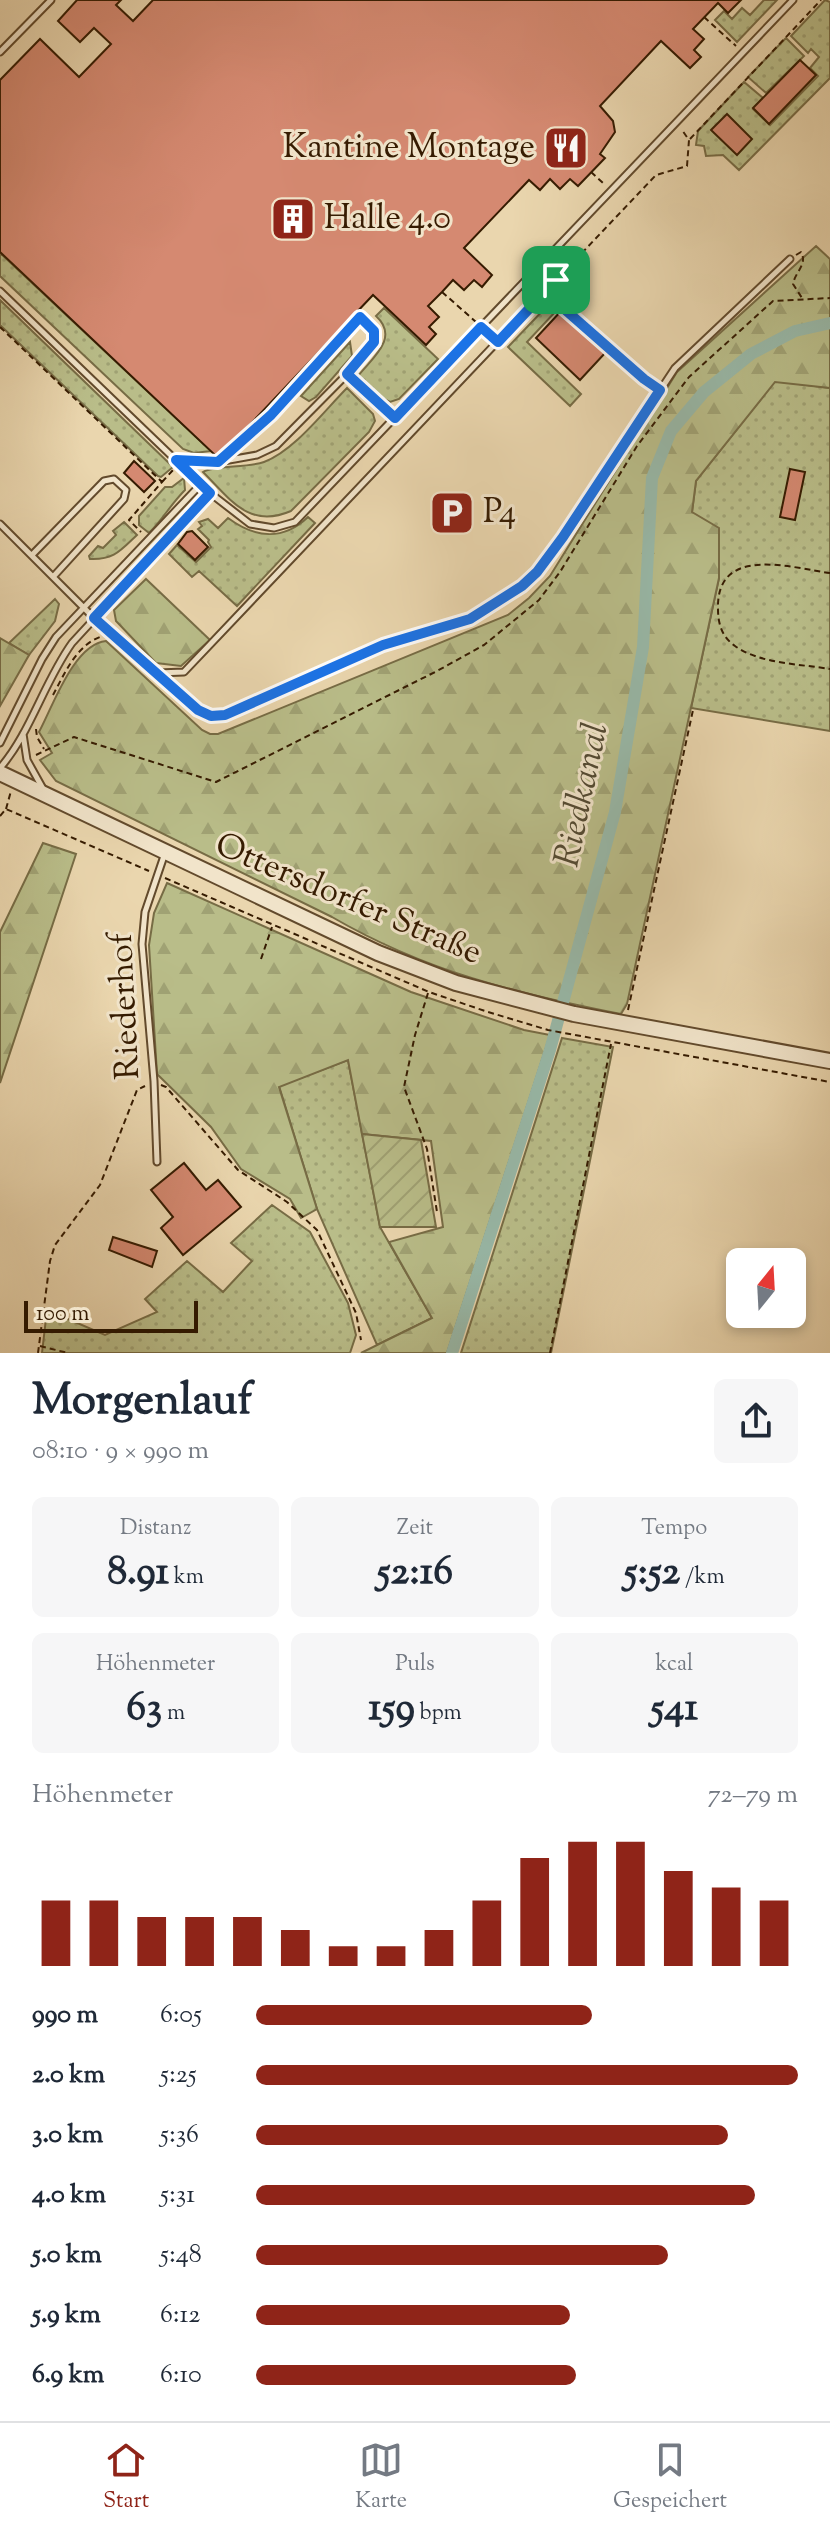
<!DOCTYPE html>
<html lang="de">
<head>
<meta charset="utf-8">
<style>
	body { margin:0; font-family:"Sorts Mill Goudy",serif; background:#f6f6f7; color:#1f2937; height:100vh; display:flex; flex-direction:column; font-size:30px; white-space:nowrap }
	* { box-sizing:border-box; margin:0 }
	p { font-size:26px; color:#747a83 }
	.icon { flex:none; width:44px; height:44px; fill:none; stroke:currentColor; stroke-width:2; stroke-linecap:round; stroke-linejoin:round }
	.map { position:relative; height:1353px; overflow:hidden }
	.drawer { display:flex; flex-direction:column; background:#fff; flex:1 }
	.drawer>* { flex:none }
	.needle { width:52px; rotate:18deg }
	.fabs { position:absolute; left:726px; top:1248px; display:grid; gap:16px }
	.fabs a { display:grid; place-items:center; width:80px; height:80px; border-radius:12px; background:#fff; box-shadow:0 4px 12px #0003; font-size:40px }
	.scale { position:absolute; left:24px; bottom:20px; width:174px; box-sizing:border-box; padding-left:8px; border:4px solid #351b01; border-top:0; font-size:22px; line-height:28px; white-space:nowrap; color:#351b01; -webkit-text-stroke:6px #f1e4ca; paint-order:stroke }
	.pin { position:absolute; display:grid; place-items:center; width:68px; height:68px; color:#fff; margin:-34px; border-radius:16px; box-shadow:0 4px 12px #0006 }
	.round { display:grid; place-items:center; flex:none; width:84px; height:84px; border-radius:12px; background:#f6f6f7 }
	.head { display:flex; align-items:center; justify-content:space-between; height:136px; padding:0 32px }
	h1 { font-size:44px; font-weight:700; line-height:60px }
	.metrics { display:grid; grid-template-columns:repeat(3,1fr); gap:12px; height:136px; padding:8px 32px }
	.metrics div { display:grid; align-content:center; border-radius:12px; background:#f6f6f7; text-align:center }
	.metrics b { font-size:40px; font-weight:700 }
	.metrics small { font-size:22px; font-weight:400 }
	.metrics p { font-size:22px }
	.chart { height:224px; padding:16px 32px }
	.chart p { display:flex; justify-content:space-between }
	.chart svg { width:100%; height:144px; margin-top:8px; stroke:#8f2418; stroke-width:6 }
	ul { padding:0 32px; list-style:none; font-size:26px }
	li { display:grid; grid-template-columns:128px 96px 1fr; align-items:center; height:60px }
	li i { height:20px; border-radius:10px; background:#8f2418 }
	.tabs { display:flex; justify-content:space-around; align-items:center; height:112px; border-top:2px solid #e0e1e3; background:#fff; font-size:22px; color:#747a83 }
	.tabs a { display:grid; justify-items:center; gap:4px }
	.tabs .current { color:#8f2418 }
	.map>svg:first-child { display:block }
	.grass { fill:url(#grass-dots); stroke:#776c45; stroke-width:2 }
	.forest { fill:url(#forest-firs); stroke:#776c45; stroke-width:2 }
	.garden { fill:url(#garden-furrows); stroke:#776c45; stroke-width:2 }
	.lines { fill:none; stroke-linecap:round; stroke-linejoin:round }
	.canal { stroke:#98b9a9; stroke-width:12 }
	.building { fill:#d58971; stroke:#351b01; stroke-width:2 }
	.service-casing { stroke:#624a2c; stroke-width:9 }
	.tertiary-casing { stroke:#624a2c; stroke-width:18 }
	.path { stroke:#351b01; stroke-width:2; stroke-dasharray:6 4; stroke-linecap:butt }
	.service { stroke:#f1e4ca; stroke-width:5 }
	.tertiary { stroke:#f1e4ca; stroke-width:14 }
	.route-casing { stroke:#fff; stroke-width:16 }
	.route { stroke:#1a73e8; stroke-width:10 }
	.labels { text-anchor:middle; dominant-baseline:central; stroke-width:6; stroke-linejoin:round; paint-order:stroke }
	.poi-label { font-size:34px; fill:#351b01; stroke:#f1e4ca; text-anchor:start }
	.street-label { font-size:34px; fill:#351b01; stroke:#f1e4ca }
	.water-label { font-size:36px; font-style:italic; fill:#534a33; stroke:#f1e4ca }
</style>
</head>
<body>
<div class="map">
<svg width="830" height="1353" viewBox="0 0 830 1353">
	<defs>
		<pattern id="grass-dots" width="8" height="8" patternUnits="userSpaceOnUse" patternTransform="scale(2)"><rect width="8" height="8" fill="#b9bd89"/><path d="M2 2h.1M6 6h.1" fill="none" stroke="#a0a274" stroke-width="1.8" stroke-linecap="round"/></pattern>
		<pattern id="forest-firs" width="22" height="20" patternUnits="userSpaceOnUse" patternTransform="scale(2)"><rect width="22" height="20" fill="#b9bd89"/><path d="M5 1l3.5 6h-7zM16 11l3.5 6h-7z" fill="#a0a274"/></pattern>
		<pattern id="garden-furrows" width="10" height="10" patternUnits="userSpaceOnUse" patternTransform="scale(2)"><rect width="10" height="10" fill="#b9bd89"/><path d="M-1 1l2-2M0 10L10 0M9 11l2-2" fill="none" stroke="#a0a274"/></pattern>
	</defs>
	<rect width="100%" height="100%" fill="#ead6ae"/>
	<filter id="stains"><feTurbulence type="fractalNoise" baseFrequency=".0025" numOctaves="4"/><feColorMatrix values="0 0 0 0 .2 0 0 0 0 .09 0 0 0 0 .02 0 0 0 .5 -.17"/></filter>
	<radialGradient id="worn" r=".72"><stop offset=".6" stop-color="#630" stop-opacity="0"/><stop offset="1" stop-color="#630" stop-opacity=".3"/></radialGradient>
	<path class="grass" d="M764,0H777L737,42L715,20L724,11L732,19L742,8L750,15Z
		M825,0L830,2V78L739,170L723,155L706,156L704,146L696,145L698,131L744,82L763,98L753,109L770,125L818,76L810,68L819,57L811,49L808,53L791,36Z
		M786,38L804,56L766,93L748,77Z
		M0,253L211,451L194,453L183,449L0,276Z
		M0,300L173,467L161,477L158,476L0,325Z
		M550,303L557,310L527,342L581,394L570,406L508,347Z
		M384,308L438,359L399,399L390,402L380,397L358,376C372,358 400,338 376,316Z
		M350,342L352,356L316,397L309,401L301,396Z
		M775,381L830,388V731L691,708L719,578L692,512L696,481Z
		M347,388L373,414L375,421L369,432L291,511C249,529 231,500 203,472C213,465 247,468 264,462C294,451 324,411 347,388Z
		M184,478L185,490C171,504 163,519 149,533L139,525V516L165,487H172Z
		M308,517L315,523L237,606L199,571L192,577L169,554L177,545L196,562L211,547L208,542L209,540L198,529L202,526L199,522L208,519L218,528L228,518C255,538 283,541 308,517Z
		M124,522L137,535C120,551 114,560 90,559L89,556L98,546L103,548L116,535L113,531Z
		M55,599L59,604L55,621L29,655L9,643Z
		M562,1038L613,1047L551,1353H461Z
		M348,1060L380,1227L432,1318L377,1345L317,1209L279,1086Z
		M272,1205L310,1232L348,1303L356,1335L350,1353H42L47,1310L105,1335L157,1312L145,1299L187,1261L223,1292L252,1261L231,1243Z"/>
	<path class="forest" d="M816,246L830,259V388L775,382L696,481L692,512L719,528V578L627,1004L621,1014C515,993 427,972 332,917L56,781L40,760L52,753L39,732C53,706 74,644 106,641L202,730L210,734H218L508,615L529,598L550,576L677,372Z
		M146,579L210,640L181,666L156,663L116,621L114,610Z
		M0,638L29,655L0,706Z
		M43,843L76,854L0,1083V932Z
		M167,883L411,992L524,1030L550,1035L447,1353H361L432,1318L389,1242L443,1227L431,1141L362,1134L348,1060L279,1087L317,1209L301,1218L290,1199L241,1169L211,1127L157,1074L149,945L154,913Z"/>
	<path class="garden" d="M362,1134L421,1140L436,1227H380Z"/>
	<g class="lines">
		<path class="canal" d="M452,1353L550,1050L615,812L643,647L652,478L671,431L704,392L751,354L795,331L830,323"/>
	</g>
	<path class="building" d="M77,0H121L116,5L133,21L153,0H741L728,13L718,3L693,29L704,39L694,50L701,57L690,68L661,41L600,106L613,121L615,132L600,154L605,158L578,186L570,179L560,189L550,179L540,190L529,180L464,248L492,275L482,287L474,280L464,290L453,280L442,292L428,306L439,317L429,327L436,334L426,345L373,295L240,435L216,456L0,252V80L40,39L79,77L111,44L94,28L80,42L58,21Z
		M800,60L816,75L769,124L753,108Z
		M727,114L752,139L737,155L711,130Z
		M562,310L606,352L580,380L536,338Z
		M134,461L155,481L144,492L124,473Z
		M790,469L805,472L795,520L780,517Z
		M192,531L208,547L195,560L178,544L187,532Z
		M184,1163L206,1190L218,1180L241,1207L183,1255L161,1228L173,1217L151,1190Z
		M113,1237L157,1251L152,1267L109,1250Z"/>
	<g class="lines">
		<g class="service-casing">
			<path id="service" d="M0,52L51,0
				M0,291L210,493L250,524L274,528L295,522L793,0
				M347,374L395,418
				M177,460L218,462L271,415L360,317L374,331V342L367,354L276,446L257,455L218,462
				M0,524L94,618L185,700L211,716L225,715L383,645L470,619L522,586L537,572L563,537L675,368L790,259
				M32,555L104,481L114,479L126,490L124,499L53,577
				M158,673L184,672L556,280
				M23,734L27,760L42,787
				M0,743L42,659L56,637L201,484
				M0,768C30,734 44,682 72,643L210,493
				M157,1162L154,1081L142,944L145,912L165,853"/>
		</g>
		<g class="tertiary-casing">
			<path id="tertiary" d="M0,773L378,953L456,983L574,1014L830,1061"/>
		</g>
		<path class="path" d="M704,17L736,46
			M690,139L821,0
			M591,172L604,184
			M796,255L801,252C808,264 795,272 793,284L802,298
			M561,275L656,175L687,166L689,140L682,130
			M558,291L562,307L654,386
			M442,292L476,322
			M0,327L162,482L129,520L141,532
			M162,482L173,470
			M830,573C792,568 716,544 718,609C718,624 722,637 735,646C760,664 801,664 830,669
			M53,695C65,673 76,646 100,637
			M36,729L37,737L44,749
			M36,755L74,737L216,782L437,671L484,645L539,600L560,572L637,446L689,377L773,301L830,298
			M6,809L11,791
			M0,816L6,809L149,871
			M165,878L429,992L488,1012L548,1030L830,1082
			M261,959L272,927
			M428,993L415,1035L404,1087L427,1149L437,1212
			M628,1010L693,710
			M161,1085L166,1087L238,1170L287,1202L317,1230L356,1313L361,1340
			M40,1346L68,1353
			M38,1353L50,1261L55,1245L100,1185L137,1090L145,1086
			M550,1353L611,1044"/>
		<use href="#service" class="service"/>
		<use href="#tertiary" class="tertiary"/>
	</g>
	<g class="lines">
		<g class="route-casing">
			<path id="route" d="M556,280L562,307L644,379L660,390L563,537L537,572L522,586L470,619L383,645L225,715L211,716L198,710L94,618L210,493L176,460L218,462L271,415L360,317L374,331V342L347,374L395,418L481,327L498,342Z"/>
		</g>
		<use href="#route" class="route"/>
	</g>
	<defs>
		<g id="restaurant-square" transform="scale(2.3)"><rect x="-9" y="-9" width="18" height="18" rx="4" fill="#8f2418" stroke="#f1e4ca"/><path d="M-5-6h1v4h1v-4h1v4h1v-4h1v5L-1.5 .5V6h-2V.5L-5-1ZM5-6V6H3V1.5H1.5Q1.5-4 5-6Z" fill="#fff"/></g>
		<g id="building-square" transform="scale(2.3)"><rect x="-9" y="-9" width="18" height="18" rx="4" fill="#8f2418" stroke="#f1e4ca"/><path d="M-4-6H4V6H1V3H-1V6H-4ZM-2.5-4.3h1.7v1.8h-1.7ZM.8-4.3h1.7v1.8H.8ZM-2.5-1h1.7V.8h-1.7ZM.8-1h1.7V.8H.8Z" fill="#fff"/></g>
		<g id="parking-square" transform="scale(2.3)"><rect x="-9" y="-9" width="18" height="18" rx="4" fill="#8f2418" stroke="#f1e4ca"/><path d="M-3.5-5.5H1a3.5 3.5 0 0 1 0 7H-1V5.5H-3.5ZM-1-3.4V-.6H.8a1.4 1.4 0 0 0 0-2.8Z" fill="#fff"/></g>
	</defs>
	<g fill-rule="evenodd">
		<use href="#restaurant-square" x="566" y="148"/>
		<use href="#building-square" x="293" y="219"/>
		<use href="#parking-square" x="452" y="513"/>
	</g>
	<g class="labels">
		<g class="poi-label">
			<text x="535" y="148" text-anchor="end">Kantine Montage</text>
			<text x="324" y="219">Halle 4.0</text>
			<text x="483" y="513">P4</text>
		</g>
		<g class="street-label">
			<text transform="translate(348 900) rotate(23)">Ottersdorfer Straße</text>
			<text transform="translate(126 1006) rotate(-93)">Riederhof</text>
		</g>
		<g class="water-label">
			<text transform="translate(583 795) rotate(-78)">Riedkanal</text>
		</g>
	</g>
	<rect width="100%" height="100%" filter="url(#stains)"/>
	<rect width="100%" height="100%" fill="url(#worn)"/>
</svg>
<div class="fabs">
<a><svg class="needle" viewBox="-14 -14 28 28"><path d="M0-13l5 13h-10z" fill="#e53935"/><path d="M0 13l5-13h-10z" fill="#747a83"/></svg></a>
</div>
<div class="scale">100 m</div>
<div class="pin" style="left:556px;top:280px;background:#1e9e55"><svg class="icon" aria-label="arrive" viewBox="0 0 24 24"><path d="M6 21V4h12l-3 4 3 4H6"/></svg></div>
</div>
<section class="drawer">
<div class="head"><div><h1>Morgenlauf</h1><p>08:10 · 9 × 990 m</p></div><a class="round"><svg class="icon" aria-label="share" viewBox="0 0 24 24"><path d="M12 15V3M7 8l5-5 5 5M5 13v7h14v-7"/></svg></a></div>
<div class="metrics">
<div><p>Distanz</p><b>8.91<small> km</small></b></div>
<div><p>Zeit</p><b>52:16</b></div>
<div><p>Tempo</p><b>5:52<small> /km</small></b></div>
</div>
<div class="metrics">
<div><p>Höhenmeter</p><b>63<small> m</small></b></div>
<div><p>Puls</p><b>159<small> bpm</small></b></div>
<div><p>kcal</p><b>541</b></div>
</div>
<div class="chart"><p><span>Höhenmeter</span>72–79 m</p>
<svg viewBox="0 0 160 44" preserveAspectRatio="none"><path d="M5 44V24M15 44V24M25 44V29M35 44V29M45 44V29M55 44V33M65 44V38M75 44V38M85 44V33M95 44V24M105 44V11M115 44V6M125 44V6M135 44V15M145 44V20M155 44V24"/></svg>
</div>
<ul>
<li><b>990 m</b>6:05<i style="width:62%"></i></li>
<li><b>2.0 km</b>5:25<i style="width:100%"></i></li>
<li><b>3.0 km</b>5:36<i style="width:87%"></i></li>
<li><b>4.0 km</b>5:31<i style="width:92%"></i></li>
<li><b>5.0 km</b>5:48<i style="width:76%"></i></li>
<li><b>5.9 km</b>6:12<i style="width:58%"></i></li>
<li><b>6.9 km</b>6:10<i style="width:59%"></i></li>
</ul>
</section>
<nav class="tabs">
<a class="current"><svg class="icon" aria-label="home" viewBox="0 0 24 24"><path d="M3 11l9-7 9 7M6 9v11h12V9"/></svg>Start</a>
<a><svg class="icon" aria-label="map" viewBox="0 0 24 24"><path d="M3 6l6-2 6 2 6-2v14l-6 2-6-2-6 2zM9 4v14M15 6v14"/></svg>Karte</a>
<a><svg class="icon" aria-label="saved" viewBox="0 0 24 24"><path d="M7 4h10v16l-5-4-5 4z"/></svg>Gespeichert</a>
</nav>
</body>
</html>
